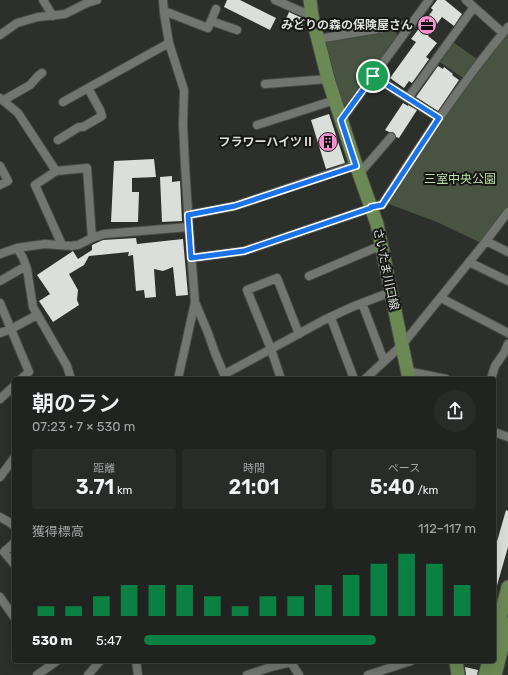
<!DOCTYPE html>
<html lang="ja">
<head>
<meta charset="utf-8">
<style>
	body { margin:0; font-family:Rubik,"Noto Sans JP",sans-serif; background:#292b29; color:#f1f3f6; height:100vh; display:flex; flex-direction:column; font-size:15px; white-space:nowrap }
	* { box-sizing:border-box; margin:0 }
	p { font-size:13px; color:#a2a4a5 }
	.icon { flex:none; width:22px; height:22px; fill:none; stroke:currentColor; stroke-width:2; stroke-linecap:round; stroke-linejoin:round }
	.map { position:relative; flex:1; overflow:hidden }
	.panel { position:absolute; left:12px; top:377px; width:484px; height:286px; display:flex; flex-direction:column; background:#212320; border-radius:4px; box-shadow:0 4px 16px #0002,0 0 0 1px #3e403e }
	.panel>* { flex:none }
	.pin { position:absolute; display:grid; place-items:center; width:34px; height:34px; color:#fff; margin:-17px; border:2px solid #fff; border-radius:50%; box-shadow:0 1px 4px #0007 }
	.round { display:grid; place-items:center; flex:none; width:42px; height:42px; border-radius:21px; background:#292b29 }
	.overview { display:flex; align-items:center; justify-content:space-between; height:68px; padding:0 20px }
	h1 { font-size:22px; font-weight:600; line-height:30px }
	.stats { display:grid; grid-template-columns:repeat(3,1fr); gap:6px; height:68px; padding:4px 20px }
	.stats div { display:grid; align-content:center; border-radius:4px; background:#292b29; text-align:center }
	.stats b { font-size:20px; font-weight:600 }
	.stats small { font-size:11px; font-weight:400 }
	.stats p { font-size:11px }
	.chart { height:112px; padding:8px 20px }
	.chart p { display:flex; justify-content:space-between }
	.chart svg { width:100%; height:72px; margin-top:4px; stroke:#0b8043; stroke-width:6 }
	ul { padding:0 20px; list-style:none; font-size:13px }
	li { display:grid; grid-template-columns:64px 48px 1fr; align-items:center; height:30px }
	li i { height:10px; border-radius:5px; background:#0b8043 }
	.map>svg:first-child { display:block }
	.green { fill:#485341 }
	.building { fill:#dbdfd9 }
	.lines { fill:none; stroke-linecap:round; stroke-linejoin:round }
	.minor-casing { stroke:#494c47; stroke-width:10 }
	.primary-casing { stroke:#494c47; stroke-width:15 }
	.minor { stroke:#727670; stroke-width:8 }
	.primary { stroke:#6a8954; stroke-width:13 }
	.route-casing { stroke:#fff; stroke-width:8 }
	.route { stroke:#1a73e8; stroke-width:5 }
	.labels { text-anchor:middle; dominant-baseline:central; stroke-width:4; stroke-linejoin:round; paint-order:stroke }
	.poi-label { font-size:12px; font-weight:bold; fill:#dddfdc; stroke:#161715; text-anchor:end }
	.park-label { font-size:12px; fill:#bcdea7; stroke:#161715 }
	.street-label { font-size:12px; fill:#dddfdc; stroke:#161715 }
</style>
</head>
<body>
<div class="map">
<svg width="508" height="675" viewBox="0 0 508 675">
	<rect width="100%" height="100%" fill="#2c2f2a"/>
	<path class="green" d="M394,29L398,36L346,106L339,104L325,40Z
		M508,32V207L500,217L481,243L437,222L386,203L471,78Z
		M453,42L477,59L463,78L438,61Z"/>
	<path class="building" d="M227,0H240L276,18L270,30L224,7Z
		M437,0H445L462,14L454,26L442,17L428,36L437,43L426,57L429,59L412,83L409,81L404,88L390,78L416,42L411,39L433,10L431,8Z
		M289,12L304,19L305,21L302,26L286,19Z
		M438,66L443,69L444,67L453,74L452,75L459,80L438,111L416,97Z
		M403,103L408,106V105L417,110L399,138L396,137L394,133L392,132H389L385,130Z
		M329,114L345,163L326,169L311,120Z
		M154,159L156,177L132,178V192H139L138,222H111L114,161Z
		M172,176V182L180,181L182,221L162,222L160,177Z
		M136,238L137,244L183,239L188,295L176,296L173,267L163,271L154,269L156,297L145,298L144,290L136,291L133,255L128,256L129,252L89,256L84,265L69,274L78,290L77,300L79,305L53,322L39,301L50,294L37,275L73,251L78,259L92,250V245L103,240Z
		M506,510L508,511V547L496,589H494V552Z
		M465,667L478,670L477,675H466Z"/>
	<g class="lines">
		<g class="minor-casing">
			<path id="minor" d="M43,0L53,16
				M163,0L164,13L169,43L184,90L183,124L185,165L189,227L195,302L208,333L215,353L226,379
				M275,0L312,16
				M466,0L503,33
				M164,11L208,28L216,9
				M211,21L237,30
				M0,35L17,23L38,17L65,14L87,3L97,0
				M318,39L396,26L411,25
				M373,76L439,118
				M265,84L328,79
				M0,98L18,113L56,171
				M408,98L474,7
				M4,100L30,85L38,76L42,73
				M63,102L88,88
				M341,120L429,0
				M257,125L335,100
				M58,140L79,127H83L102,116L100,110L88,88L169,43
				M0,166L8,181L0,185
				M359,174L391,137
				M371,207L382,205C421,143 461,83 508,27
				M188,215L235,206L356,165
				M486,241L508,252
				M62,245L35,185L56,171L87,168L92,238
				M17,248L23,258L27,269L33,307L67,366L71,379
				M0,254L17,248L30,246L45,244L71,246L78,245L92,238L104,234L189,227
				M191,258L244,251L371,208
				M469,262L508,281
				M309,276L382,245
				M0,281L26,266
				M441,298L508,333
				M0,303L29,372L21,379
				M362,303L384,361
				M331,318L354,379
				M0,333L11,329L37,315
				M407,371L446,379
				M225,374L324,320L352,307L391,292
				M178,379L195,302
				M281,379L271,349L247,290L277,278L299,334
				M365,379L402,345L483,245L508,212
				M491,379L495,366L504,353L508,344
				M0,399L14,386
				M494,432L508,437
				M0,477L14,458
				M0,517L9,522L14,526
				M14,543L4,552L14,564
				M0,597L14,617
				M136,661L138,675
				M290,661L299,675
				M37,675L57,661
				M88,675L100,661
				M247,675L271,667L291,662
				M368,675L411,661"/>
		</g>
		<g class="primary-casing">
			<path id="primary" d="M310,0L312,16L328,79L356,165L377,224L409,379
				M494,641L508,587
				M456,661L458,675
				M485,675L489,661
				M495,675L508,624"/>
		</g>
		<use href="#minor" class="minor"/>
		<use href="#primary" class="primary"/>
	</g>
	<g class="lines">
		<g class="route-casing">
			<path id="route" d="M373,76L439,118L382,205L371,207V208L244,251L191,258L188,215L235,206L356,166L341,120Z"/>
		</g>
		<use href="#route" class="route"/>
	</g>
	<defs>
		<g id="office-disc" transform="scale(1)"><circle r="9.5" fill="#f790ce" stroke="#161715"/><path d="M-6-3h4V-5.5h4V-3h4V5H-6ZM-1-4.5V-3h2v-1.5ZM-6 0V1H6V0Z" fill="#111"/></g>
		<g id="building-disc" transform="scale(1)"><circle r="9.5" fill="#f790ce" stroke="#161715"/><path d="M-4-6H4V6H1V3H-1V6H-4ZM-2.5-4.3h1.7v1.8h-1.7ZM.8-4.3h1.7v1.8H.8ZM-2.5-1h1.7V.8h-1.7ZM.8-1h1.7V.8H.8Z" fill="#111"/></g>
	</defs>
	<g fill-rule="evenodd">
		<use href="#office-disc" x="427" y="25"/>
		<use href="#building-disc" x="328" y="142"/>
	</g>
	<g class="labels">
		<g class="poi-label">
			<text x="413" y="25">みどりの森の保険屋さん</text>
			<text x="314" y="142">フラワーハイツⅡ</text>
		</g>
		<g class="park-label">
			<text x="460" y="179">三室中央公園</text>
		</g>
		<g class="street-label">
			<text transform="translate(386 269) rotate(78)">さいたま川口線</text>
		</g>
	</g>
</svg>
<div class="pin" style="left:373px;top:76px;background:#1e9e55"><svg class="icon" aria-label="arrive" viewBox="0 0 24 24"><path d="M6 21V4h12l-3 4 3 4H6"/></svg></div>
<section class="panel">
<div class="overview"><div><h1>朝のラン</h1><p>07:23 · 7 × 530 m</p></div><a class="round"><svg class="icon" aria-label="share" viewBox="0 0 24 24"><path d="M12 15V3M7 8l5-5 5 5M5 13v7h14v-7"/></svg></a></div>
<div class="stats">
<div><p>距離</p><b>3.71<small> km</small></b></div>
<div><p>時間</p><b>21:01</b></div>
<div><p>ペース</p><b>5:40<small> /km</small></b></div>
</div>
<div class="chart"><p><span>獲得標高</span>112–117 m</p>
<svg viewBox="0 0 160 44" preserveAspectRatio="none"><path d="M5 44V38M15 44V38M25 44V32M35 44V25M45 44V25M55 44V25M65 44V32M75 44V38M85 44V32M95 44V32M105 44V25M115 44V19M125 44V12M135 44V6M145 44V12M155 44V25"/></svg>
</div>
<ul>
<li><b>530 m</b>5:47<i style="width:70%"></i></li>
</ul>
</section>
</div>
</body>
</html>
